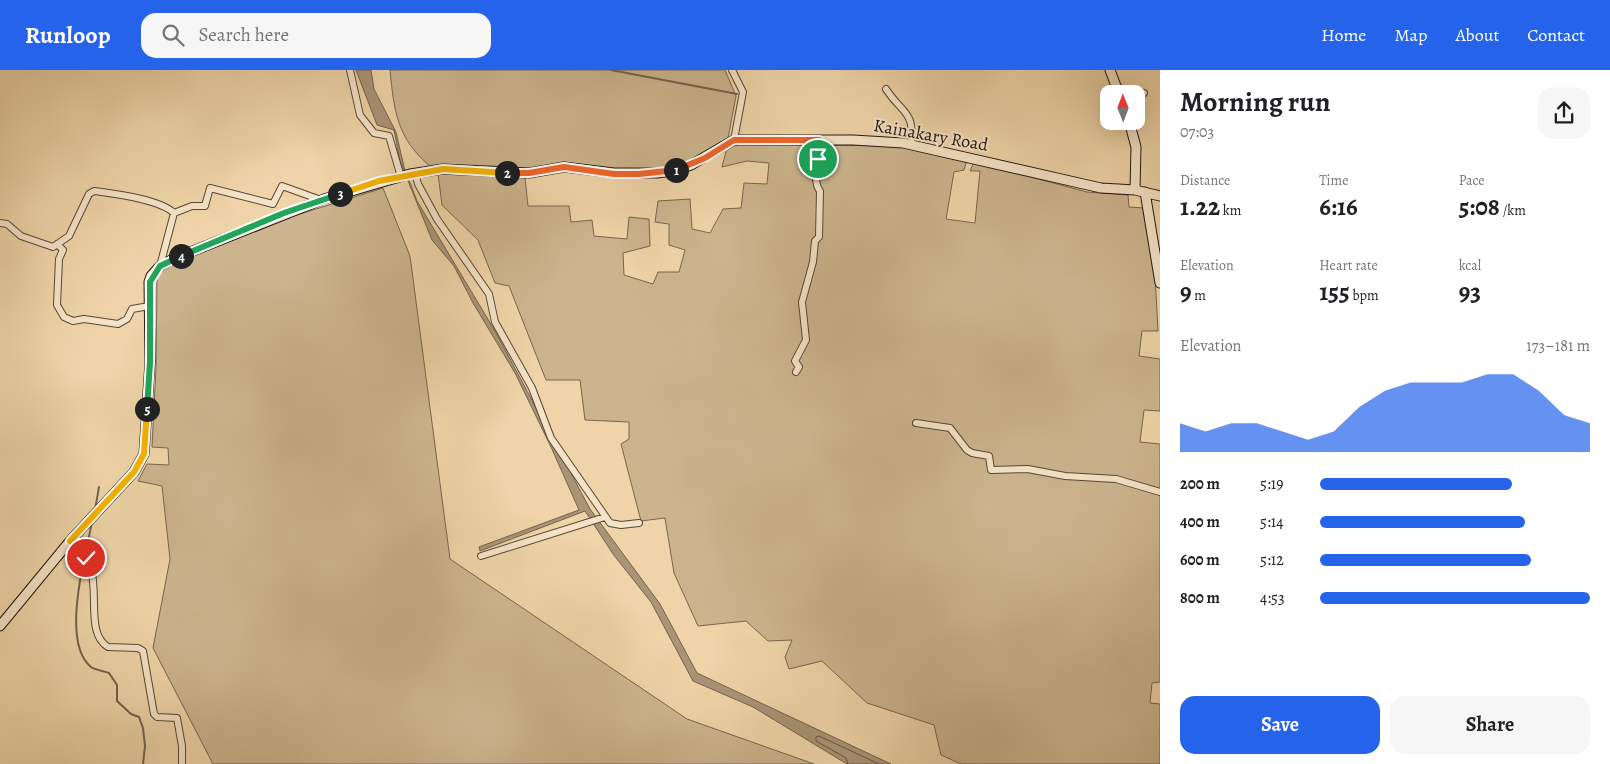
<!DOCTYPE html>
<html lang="en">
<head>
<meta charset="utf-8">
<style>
	body { margin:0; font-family:Alegreya,serif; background:#f6f6f6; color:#202124; height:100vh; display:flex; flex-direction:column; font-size:19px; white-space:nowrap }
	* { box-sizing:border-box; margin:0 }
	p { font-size:16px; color:#757577 }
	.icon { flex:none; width:28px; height:28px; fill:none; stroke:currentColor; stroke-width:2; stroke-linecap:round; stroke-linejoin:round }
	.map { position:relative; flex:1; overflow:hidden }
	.panel { display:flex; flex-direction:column; background:#fff; width:450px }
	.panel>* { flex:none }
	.needle { width:32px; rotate:359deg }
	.fabs { position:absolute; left:1100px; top:15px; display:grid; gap:10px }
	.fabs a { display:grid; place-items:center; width:45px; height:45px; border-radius:10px; background:#fff; box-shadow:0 5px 20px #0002; font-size:25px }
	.pin { position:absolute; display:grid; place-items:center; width:42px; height:42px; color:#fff; margin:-21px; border:2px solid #fff; border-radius:50%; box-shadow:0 1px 5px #0007 }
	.km { position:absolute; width:25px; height:25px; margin:-12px; border-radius:50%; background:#222; color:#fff; font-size:14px; line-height:25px; text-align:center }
	.round { display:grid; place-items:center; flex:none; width:52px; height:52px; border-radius:15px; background:#f6f6f6 }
	.summary { display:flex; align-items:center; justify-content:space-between; height:85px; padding:0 20px }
	h1 { font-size:28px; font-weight:700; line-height:38px }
	.figures { display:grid; grid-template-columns:repeat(3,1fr); gap:8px; height:85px; padding:5px 20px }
	.figures div { display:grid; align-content:center }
	.figures b { font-size:25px; font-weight:700 }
	.figures small { font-size:14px; font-weight:400 }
	.figures p { font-size:14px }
	.chart { height:140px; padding:10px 20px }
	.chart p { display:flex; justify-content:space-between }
	.chart svg { width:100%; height:90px; margin-top:5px; fill:#2563eb; opacity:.7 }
	.button { display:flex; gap:10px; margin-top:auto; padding:10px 20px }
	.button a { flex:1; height:58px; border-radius:15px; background:#2563eb; color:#fff; font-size:20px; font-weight:700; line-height:58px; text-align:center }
	.button a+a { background:#f6f6f6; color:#202124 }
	ul { padding:0 20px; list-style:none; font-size:16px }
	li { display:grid; grid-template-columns:80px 60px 1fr; align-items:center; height:38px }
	li i { height:12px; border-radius:6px; background:#2563eb }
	header { display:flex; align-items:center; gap:30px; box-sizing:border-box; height:70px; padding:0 25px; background:#2563eb; color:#fff }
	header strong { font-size:24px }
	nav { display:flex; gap:28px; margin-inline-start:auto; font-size:18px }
	.search { width:350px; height:45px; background:#f6f6f6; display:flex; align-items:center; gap:12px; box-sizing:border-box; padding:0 18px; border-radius:15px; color:#757577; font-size:19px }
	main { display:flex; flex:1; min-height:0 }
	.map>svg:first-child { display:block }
	.green { fill:#cbb48e; stroke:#776650 }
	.water { fill:#a99475; stroke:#73634d }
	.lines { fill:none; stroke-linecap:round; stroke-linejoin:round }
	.shore { stroke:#665644; stroke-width:1 }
	.stream { stroke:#73634d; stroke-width:2 }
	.minor-casing { stroke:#564838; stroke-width:8 }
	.secondary-casing { stroke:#231912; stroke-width:11 }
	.minor { stroke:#f4e3c6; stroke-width:6 }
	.secondary { stroke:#f4e3c6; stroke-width:9 }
	.split-1-casing { stroke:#fff; stroke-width:10 }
	.split-2-casing { stroke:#fff; stroke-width:10 }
	.split-3-casing { stroke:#fff; stroke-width:10 }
	.split-4-casing { stroke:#fff; stroke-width:10 }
	.split-5-casing { stroke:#fff; stroke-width:10 }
	.split-6-casing { stroke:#fff; stroke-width:10 }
	.split-1 { stroke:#f0652b; stroke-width:6 }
	.split-2 { stroke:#f0652b; stroke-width:6 }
	.split-3 { stroke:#f5b400; stroke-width:6 }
	.split-4 { stroke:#22a559; stroke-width:6 }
	.split-5 { stroke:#22a559; stroke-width:6 }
	.split-6 { stroke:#f5b400; stroke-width:6 }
	.labels { text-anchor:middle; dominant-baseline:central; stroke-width:4; stroke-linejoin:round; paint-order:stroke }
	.street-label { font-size:18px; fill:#231912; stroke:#f4e3c6 }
</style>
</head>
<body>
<header>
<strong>Runloop</strong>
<div class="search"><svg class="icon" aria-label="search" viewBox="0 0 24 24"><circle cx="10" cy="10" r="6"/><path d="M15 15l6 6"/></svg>Search here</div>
<nav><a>Home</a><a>Map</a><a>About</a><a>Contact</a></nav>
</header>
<main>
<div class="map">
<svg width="1160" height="694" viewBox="0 0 1160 694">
	<rect width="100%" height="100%" fill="#eed4a8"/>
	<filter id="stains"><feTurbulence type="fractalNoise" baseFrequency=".004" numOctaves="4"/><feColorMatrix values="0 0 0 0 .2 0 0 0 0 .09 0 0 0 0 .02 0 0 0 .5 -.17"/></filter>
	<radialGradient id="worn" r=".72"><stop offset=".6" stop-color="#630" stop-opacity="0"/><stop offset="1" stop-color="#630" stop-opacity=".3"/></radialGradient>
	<path class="green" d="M390,0H725L736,26L728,68L685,93L671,98L640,100L606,99L563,92L527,100L431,97C397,69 394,41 390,0Z
		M741,74L895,76L967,90L964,100L954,102L946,149L975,153L980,101H970L974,92L1087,122L1128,125L1129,137L1144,138L1155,205L1158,261H1142L1139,286L1160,289V341L1144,340L1140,372L1160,374V612L1152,613L1150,633L1160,634V694H961L941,685L934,655L867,633L822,591L789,599L785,587L792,570L768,571L746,551L698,556L674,503L665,448L641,451L621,374L629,369V352L585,350L580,310H546L509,216L495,213L478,170L442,135L438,104L525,108L528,136H569L571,152L592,150L594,166L627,169L629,147L649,149L650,176L623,183L624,205L653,214L658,202H679L685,180L669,175V154L655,152L658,131L690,129L692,159L710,163L723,139L741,138L744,113L767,114L769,93L747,91L722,97L727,78Z
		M383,118L410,186L450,489L687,649L814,694H213L153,578L170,489L162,416L138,411L147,394L169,395L168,378L152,377L156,297L157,207L166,197L284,149Z"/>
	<path class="water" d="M356,0H371L374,19L396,62L404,97L417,131L495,261L590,439L660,534L697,603L891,694H847L753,637L693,611L651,532L613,484L585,441L480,481L479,477L579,440L551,377L515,303L473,233L454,196L432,170L400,91L394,60L377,55Z"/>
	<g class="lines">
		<path class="shore" d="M848,694L846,688L816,671V667L819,666L879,694"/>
		<path class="stream" d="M611,0L737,24
			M95,440L99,417
			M86,481L92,452
			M84,488C79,515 66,577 91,597C95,600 104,601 109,603L117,615V631L131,644L139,647L143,658L145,676L143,694"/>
		<g class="minor-casing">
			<path id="minor" d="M350,0L360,45L374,63L389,66L401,107
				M732,0L743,22L734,70
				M1117,18L1144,23
				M886,19C902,44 915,40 911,75
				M415,103L418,114L437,149L489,224L495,252L532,318L551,368L610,453L621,455L639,453
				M174,143L192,136H205L210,118L273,134L282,116L321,130
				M0,153L7,154L21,166L53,177L69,166L89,124L94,121C115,124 159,129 174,143L160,196
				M57,174L63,180L59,189L57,235L64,247L73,251L84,249L118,254L127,249L132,239L149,236
				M796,302L799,297L795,291L806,270L802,232L813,192L815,171L819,167L820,121C813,113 817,95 820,86C822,82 820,74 819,69
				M916,353L950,358L967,380L972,383L989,386L991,400L1028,399L1065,406L1116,409L1160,422
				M70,471C113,493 78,559 108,577L138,578L143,581L154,644L157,647L177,648L182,676V694
				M481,486L605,447"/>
		</g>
		<g class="secondary-casing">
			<path id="secondary" d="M1110,0L1119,24
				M1129,51L1136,77L1135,120
				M1145,122L1160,213
				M0,556L70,471L134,402L144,384L150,292L149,212L151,206L160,196L175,188L324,129L410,104L443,99L529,103L564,97L614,103H657L674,101L691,95L734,70H853L903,73L1101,118L1135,120L1160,126"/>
		</g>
		<use href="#minor" class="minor"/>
		<use href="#secondary" class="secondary"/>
	</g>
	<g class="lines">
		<g class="split-1-casing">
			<path id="split-1" d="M676,100L705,88L734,70H819L821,83L818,89"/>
		</g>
		<g class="split-2-casing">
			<path id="split-2" d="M507,103H529L564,97L614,104H639L676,100"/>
		</g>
		<g class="split-3-casing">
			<path id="split-3" d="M340,124L379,111L443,99L507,103"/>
		</g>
		<g class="split-4-casing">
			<path id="split-4" d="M181,186L284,143L340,124"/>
		</g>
		<g class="split-5-casing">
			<path id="split-5" d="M147,339L150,292V212L160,196L181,186"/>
		</g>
		<g class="split-6-casing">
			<path id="split-6" d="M86,488L80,478L70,471L134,402L144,384L147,339"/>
		</g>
		<use href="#split-1" class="split-1"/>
		<use href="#split-2" class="split-2"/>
		<use href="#split-3" class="split-3"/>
		<use href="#split-4" class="split-4"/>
		<use href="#split-5" class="split-5"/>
		<use href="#split-6" class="split-6"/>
	</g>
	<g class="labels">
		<g class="street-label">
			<text transform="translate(931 65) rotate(10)">Kainakary Road</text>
		</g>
	</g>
	<rect width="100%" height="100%" filter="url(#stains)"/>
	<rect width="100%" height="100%" fill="url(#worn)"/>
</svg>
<div class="fabs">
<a><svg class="needle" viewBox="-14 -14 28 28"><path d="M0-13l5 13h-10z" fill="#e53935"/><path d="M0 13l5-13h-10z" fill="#757577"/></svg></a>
</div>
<div class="pin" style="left:818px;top:89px;background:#1e9e55"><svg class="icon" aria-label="arrive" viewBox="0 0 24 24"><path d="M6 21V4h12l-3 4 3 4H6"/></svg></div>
<div class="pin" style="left:86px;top:488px;background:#d93025"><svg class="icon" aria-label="check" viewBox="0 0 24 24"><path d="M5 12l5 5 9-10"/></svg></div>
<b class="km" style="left:676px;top:100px">1</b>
<b class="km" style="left:507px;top:103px">2</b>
<b class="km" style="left:340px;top:124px">3</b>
<b class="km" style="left:181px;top:186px">4</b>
<b class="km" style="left:147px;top:339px">5</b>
</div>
<section class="panel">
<div class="summary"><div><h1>Morning run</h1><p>07:03</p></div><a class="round"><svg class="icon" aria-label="share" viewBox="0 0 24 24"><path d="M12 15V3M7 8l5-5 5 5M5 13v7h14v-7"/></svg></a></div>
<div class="figures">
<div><p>Distance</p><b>1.22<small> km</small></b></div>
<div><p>Time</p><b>6:16</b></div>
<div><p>Pace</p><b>5:08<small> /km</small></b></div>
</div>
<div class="figures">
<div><p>Elevation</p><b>9<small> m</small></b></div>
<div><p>Heart rate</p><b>155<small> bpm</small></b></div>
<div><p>kcal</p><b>93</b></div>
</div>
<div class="chart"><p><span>Elevation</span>173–181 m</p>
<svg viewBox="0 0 160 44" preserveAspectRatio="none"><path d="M0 44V30L10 34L20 30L30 30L40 34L50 38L60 34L70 22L80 14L90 10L100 10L110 10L120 6L130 6L140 14L150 26L160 30V44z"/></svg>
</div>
<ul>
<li><b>200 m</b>5:19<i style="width:71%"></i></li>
<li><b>400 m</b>5:14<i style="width:76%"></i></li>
<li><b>600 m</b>5:12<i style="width:78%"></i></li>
<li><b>800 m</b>4:53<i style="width:100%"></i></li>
</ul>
<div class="button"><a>Save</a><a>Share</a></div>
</section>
</main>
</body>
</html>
